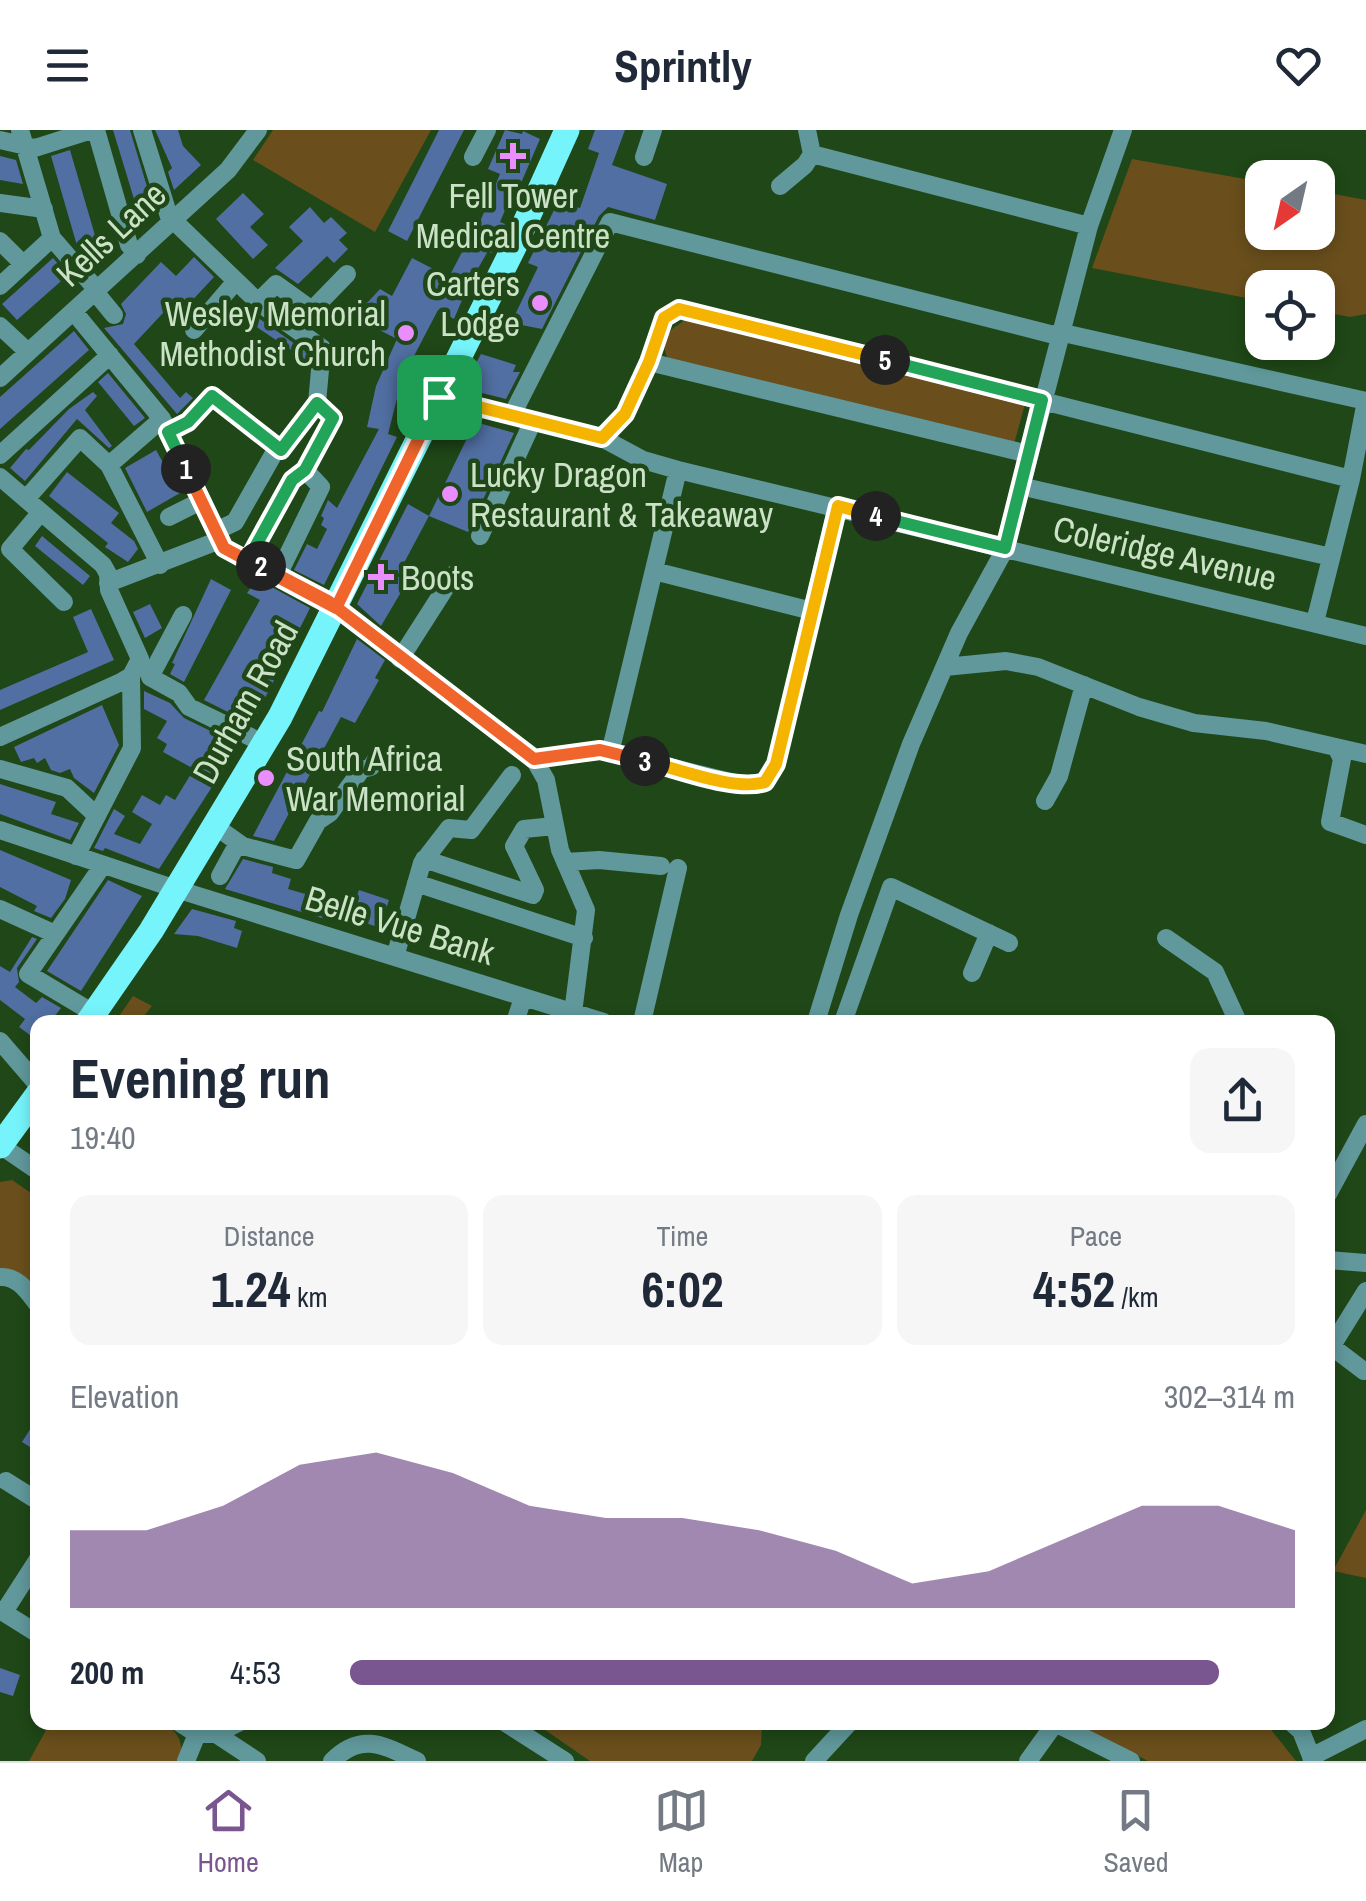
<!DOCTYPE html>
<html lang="en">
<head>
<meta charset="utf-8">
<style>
	body { margin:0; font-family:"Archivo Narrow",sans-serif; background:#f6f6f7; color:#1f2937; height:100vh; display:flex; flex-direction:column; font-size:38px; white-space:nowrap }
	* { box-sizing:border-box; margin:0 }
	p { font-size:32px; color:#747a83 }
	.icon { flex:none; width:55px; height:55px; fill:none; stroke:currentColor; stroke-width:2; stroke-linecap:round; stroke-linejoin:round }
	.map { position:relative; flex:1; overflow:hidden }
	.drawer { position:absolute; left:30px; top:885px; width:1305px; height:715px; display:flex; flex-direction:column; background:#fff; border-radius:20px; box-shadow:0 5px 15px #0003 }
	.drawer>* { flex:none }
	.needle { width:65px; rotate:214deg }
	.tools { position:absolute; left:1245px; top:30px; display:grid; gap:20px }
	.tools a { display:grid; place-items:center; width:90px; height:90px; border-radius:20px; background:#fff; box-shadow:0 5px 15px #0003; font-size:50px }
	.pin { position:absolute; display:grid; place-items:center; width:85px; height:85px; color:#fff; margin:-42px; border-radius:20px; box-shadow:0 5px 15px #0006 }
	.km { position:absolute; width:50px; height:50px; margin:-25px; border-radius:50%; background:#222; color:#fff; font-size:28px; line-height:50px; text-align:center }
	.round { display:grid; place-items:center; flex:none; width:105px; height:105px; border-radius:20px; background:#f6f6f7 }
	.headline { display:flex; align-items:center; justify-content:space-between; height:170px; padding:0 40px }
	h1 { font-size:55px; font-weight:700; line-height:75px }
	.metrics { display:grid; grid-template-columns:repeat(3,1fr); gap:15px; height:170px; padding:10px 40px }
	.metrics div { display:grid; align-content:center; border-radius:20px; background:#f6f6f7; text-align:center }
	.metrics b { font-size:50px; font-weight:700 }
	.metrics small { font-size:28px; font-weight:400 }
	.metrics p { font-size:28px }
	.chart { height:280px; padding:20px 40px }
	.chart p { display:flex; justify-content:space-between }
	.chart svg { width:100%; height:180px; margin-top:10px; fill:#7a5690; opacity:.7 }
	ul { padding:0 40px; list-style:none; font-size:32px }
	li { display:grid; grid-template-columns:160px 120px 1fr; align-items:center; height:75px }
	li i { height:25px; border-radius:12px; background:#7a5690 }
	header { display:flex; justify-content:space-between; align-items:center; height:130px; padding:0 40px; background:#fff; font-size:45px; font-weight:700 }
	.dock { display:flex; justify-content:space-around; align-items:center; height:140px; border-top:2px solid #e0e1e3; background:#fff; font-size:28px; color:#747a83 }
	.dock a { display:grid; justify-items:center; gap:5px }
	.dock .active { color:#7a5690 }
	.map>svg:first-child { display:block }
	.green { fill:#6a4f1c }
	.building { fill:#516fa2 }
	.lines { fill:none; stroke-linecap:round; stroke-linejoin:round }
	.minor { stroke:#60989b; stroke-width:18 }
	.major { stroke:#76f4fb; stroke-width:25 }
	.split-1-casing { stroke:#fff; stroke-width:20 }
	.split-2-casing { stroke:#fff; stroke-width:20 }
	.split-3-casing { stroke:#fff; stroke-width:20 }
	.split-4-casing { stroke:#fff; stroke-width:20 }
	.split-5-casing { stroke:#fff; stroke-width:20 }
	.split-6-casing { stroke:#fff; stroke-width:20 }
	.split-1 { stroke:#f0652b; stroke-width:12 }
	.split-2 { stroke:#22a559; stroke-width:12 }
	.split-3 { stroke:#f0652b; stroke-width:12 }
	.split-4 { stroke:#f5b400; stroke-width:12 }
	.split-5 { stroke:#22a559; stroke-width:12 }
	.split-6 { stroke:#f5b400; stroke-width:12 }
	.poi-dot { fill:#ea8dfd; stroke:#1f4717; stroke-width:4 }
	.labels { text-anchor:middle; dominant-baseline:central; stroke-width:9; stroke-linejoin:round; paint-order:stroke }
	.poi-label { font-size:35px; fill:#cbe2c7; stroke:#1f4717; text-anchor:start }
	.street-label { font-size:35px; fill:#cbe2c7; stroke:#1f4717 }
</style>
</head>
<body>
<header><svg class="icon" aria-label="menu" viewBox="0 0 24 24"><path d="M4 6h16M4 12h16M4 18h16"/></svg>Sprintly<svg class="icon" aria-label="heart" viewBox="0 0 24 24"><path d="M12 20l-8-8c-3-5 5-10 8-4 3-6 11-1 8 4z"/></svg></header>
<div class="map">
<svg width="1366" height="1631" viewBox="0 0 1366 1631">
	<rect width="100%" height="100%" fill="#1f4717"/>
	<path class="green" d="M273,0H431L375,102L253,30Z
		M1132,29L1262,52V102H1318V61L1366,70V184L1350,187L1318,181V158H1262V171L1092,138Z
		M688,188L1025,274L1014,314L667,228L663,212L672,199Z
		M133,866L152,876L139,892H115Z
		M12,1050L37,1067V1176L0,1142V1052Z
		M1366,1380V1448L1333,1441Z
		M50,1593H164C179,1603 184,1613 180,1631H29Z
		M535,1593H762L761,1615L752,1631H590Z
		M1086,1593H1261L1268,1596L1296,1631H1148L1089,1601Z"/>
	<path class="building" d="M113,0H130L154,80L141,92Z
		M155,0H178L183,16L201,35L174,60L168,42L172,38Z
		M439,0H464L407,111L388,101Z
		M505,0L522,4L523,1L540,9L521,53L517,52L500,92L505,94L491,123L488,121L468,156L454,189L438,180L402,249L388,304L397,307L324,455L294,440L307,414L317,419L327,399L321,395L324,388L321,386L328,370L337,378L379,299L367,297L376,256L397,209L354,187L380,159L392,166L412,128L449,147L462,122L454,117L471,95L477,99L500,44L488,39Z
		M595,0H625L612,35L667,54L655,90L608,77L599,86L542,199L511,193L538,137L528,133L558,72L580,78L599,23L588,19Z
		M70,20L99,119L88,130L78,119L51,26Z
		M0,26L16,30L23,54L0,50Z
		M243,63L264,84L250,97L268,115L253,129L216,89Z
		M310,77L324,93L331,87L347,103L339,110L348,119L334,133L327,126L298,154L275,138L303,111L289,97Z
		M194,127L214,147L186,177L177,168L134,214L180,268L186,262L193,268L177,284L104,198L123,194L126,184L121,174L161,132L176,146Z
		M53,128L68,145L17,190L2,174Z
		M257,187L309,224L306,230L252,194Z
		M74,201L89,220L0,299V267Z
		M481,224L516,235L513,242H520L506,269L462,258Z
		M108,243L145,288L134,296L98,252Z
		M93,262L97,266L85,280L112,316L109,318L77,289L25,351L10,338L26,319L29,320L69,279Z
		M475,292L514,303L468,402L429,386Z
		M156,320L180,363L147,382L125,338Z
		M67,342L119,383L111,393L134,411L138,419L128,432L105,417L108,413L49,366Z
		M408,374L429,386L397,446L407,452L381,496L357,474Z
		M42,406L90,446L83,455L35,416Z
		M211,449L231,460L184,552L170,544L175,534L172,533Z
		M257,449L310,478L252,594L204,570L260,470L247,463Z
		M150,474L162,498L145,508L133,482Z
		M91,479L114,530L0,580V560L88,522L73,487Z
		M357,509L385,530L375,548L379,550L355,593L341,587L274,711L253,706L319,581L322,582Z
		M144,561L170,573L184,588L239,615L159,739L105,718L103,721L94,718L114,679L125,686L114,704L140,714L152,694L132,682L142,665L160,675L166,665L175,670L194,639L163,622L167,614L157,608L167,591L144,579Z
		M102,575L119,615L94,663L74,648L70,639L60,643L51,640L45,628L37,633L34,628L21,632L14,617Z
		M0,654L56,672L51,684L79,693L70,710L0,684Z
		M0,720L71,750L65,769L51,788L34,781L37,776L0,757Z
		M243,729L273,737L272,743L291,749L288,759L330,771L325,789L225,759Z
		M108,750L142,766L81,861L47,841Z
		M359,760L389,770L380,798L349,787Z
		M192,779L236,791L234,798L242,801L237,818L198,806L174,804Z
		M32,807L37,809L17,838L19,852L15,857L36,873L42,867L61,878L50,892H38V911L19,897L25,889L0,870V836L10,842Z
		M38,1287V1322L22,1312Z
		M0,1538L20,1545L13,1566L0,1562Z"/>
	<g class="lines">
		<path class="minor" d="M20,0L52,108L98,161
			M96,0L129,115L137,125
			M142,0L171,93
			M0,10L35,18L92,0
			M812,24L1089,96
			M473,27L487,0
			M644,27L653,0
			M780,56L805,35L812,24L807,0
			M0,73L44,79
			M173,90L258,172L322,218L317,273L333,288L305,340L321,357L278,445
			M0,111L23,134
			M0,156L52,108
			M96,163L114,185
			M258,172L276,154L312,180L347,144
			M74,182L162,289L224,418L328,471L534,629L546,650L560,720L586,780L573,883
			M0,196L28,222
			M194,200L236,151
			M1059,202L1366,271
			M649,232L1028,324
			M0,248L228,40L258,0
			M439,267L602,308L625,284L649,232L664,188L679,179L1351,349
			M512,285L610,92L1058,206
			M168,303L188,292L212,266L281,320L317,273
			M602,308L643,330L678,340L1366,506
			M0,325L110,225
			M109,335L160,435
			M0,347L103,435L108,444L109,460L140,529L131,546L121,552L0,607
			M1020,356L1331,427
			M26,369L80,308L109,335L162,289
			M41,382L10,419L64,472
			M169,387L201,371
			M216,401L235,392L277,318
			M480,406L533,291
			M248,430L293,350L305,340
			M654,441L812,481
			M108,453L220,410
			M183,485L150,547L179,563L189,577L265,614
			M1315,492L1351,349L1366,271
			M400,529L455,443
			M945,537L1006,531L1038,537L1139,577L1194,593L1266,601L1366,624
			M1336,617L1342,629L1330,692L1366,705
			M610,623L678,340
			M534,629L600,620L735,653L756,655L765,652L776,634L837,376
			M0,639L67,658L97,686
			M1045,671L1059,646L1084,555
			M215,696L243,716L296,730L318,691L330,683L362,639L371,637L378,626
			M0,700L176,759L604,892
			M76,726L132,618L131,546
			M424,729L533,765L535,760L514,716L524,699L554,696
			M565,732L599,730L661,736
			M220,746L238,713
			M416,753L584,808
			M0,779L55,804
			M1166,808L1215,842L1238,892
			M395,827L422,733L449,698L471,700L512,645
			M972,843L989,803
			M95,884L28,844L103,735
			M515,892L523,868
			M642,892L678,738
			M816,892L849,785L911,614L959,503L1005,419L1089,96L1123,0
			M843,892L891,757L1009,813
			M0,911L38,955
			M0,1015L38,1041
			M1328,1064L1366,994
			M1328,1130L1366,1133
			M0,1147C18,1146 28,1162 38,1175
			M1331,1216L1364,1241
			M1328,1222L1366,1161
			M6,1351L33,1368
			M0,1480L38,1504
			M4,1482L38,1429
			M178,1592L197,1604
			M504,1592L565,1631
			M1291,1592L1301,1601L1313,1631
			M1055,1593L1131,1631
			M197,1604H216L240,1592
			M216,1604L257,1631
			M1311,1627L1366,1599
			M186,1631L197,1604
			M332,1631C362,1601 385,1616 417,1631
			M814,1631L850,1592
			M1028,1631L1056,1592"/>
		<path class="major" d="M88,892L151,801L280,587L516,113L567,0
			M0,1016L38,964"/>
	</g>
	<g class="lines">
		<g class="split-1-casing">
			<path id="split-1" d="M186,339L224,418L336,478L439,267"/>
		</g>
		<g class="split-2-casing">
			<path id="split-2" d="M186,339L168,302L188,292L212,266L281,320L317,273L333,288L305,340L292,350L248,430L261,436"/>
		</g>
		<g class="split-3-casing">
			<path id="split-3" d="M261,436L328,471L534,629L600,620L645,631"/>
		</g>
		<g class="split-4-casing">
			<path id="split-4" d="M645,631C676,638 735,662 765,652L776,634L838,376L876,386"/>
		</g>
		<g class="split-5-casing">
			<path id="split-5" d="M876,386L1005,418L1042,270L885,230"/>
		</g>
		<g class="split-6-casing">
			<path id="split-6" d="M439,267L602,308L625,284L649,232L664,188L679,179L885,230"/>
		</g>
		<use href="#split-1" class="split-1"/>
		<use href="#split-2" class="split-2"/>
		<use href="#split-3" class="split-3"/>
		<use href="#split-4" class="split-4"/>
		<use href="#split-5" class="split-5"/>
		<use href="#split-6" class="split-6"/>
	</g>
	<g class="poi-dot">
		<path d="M508 11h10v10h10v10h-10v10h-10v-10h-10v-10h10z"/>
		<circle cx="540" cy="173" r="10"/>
		<circle cx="406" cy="203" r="10"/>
		<circle cx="450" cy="364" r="10"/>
		<path d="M376 432h10v10h10v10h-10v10h-10v-10h-10v-10h10z"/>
		<circle cx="266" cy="648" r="10"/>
	</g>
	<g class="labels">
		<g class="poi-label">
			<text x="513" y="65" text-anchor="middle">Fell Tower<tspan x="513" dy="40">Medical Centre</tspan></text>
			<text x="520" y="153" text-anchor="end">Carters<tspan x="520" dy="40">Lodge</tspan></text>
			<text x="386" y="183" text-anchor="end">Wesley Memorial<tspan x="386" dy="40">Methodist Church</tspan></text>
			<text x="470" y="344">Lucky Dragon<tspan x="470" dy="40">Restaurant &amp; Takeaway</tspan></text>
			<text x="401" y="447">Boots</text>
			<text x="286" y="628">South Africa<tspan x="286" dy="40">War Memorial</tspan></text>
		</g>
		<g class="street-label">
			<text transform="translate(111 104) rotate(-43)">Kells Lane</text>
			<text transform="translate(1165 423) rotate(13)">Coleridge Avenue</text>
			<text transform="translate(245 572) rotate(-61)">Durham Road</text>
			<text transform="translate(400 795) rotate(17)">Belle Vue Bank</text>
		</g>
	</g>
</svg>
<div class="tools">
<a><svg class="needle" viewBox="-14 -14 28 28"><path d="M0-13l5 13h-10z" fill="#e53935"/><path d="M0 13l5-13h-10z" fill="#747a83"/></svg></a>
<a><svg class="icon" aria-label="locate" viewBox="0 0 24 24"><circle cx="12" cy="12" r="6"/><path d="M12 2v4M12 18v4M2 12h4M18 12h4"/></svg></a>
</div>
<div class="pin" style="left:439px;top:267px;background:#1e9e55"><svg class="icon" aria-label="arrive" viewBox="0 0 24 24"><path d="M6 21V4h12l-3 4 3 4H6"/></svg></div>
<b class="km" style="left:186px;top:339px">1</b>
<b class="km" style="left:261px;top:436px">2</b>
<b class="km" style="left:645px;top:631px">3</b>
<b class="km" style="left:876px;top:386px">4</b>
<b class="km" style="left:885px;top:230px">5</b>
<section class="drawer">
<div class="headline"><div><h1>Evening run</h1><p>19:40</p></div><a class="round"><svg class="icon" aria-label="share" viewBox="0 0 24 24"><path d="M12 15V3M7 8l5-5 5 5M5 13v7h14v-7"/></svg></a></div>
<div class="metrics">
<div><p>Distance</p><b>1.24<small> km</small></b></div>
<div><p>Time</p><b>6:02</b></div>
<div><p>Pace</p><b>4:52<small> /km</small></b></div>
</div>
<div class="chart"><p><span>Elevation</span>302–314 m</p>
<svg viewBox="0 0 160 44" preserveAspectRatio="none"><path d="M0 44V25L10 25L20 19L30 9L40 6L50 11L60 19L70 22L80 22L90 25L100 30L110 38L120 35L130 27L140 19L150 19L160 25V44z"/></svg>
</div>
<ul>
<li><b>200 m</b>4:53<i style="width:92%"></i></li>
</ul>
</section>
</div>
<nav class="dock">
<a class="active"><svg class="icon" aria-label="home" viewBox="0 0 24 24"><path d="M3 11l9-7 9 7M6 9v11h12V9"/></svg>Home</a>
<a><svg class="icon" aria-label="map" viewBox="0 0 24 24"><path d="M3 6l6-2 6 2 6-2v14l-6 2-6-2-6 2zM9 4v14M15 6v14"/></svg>Map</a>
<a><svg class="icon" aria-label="saved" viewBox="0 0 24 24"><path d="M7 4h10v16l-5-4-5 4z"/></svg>Saved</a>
</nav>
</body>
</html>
